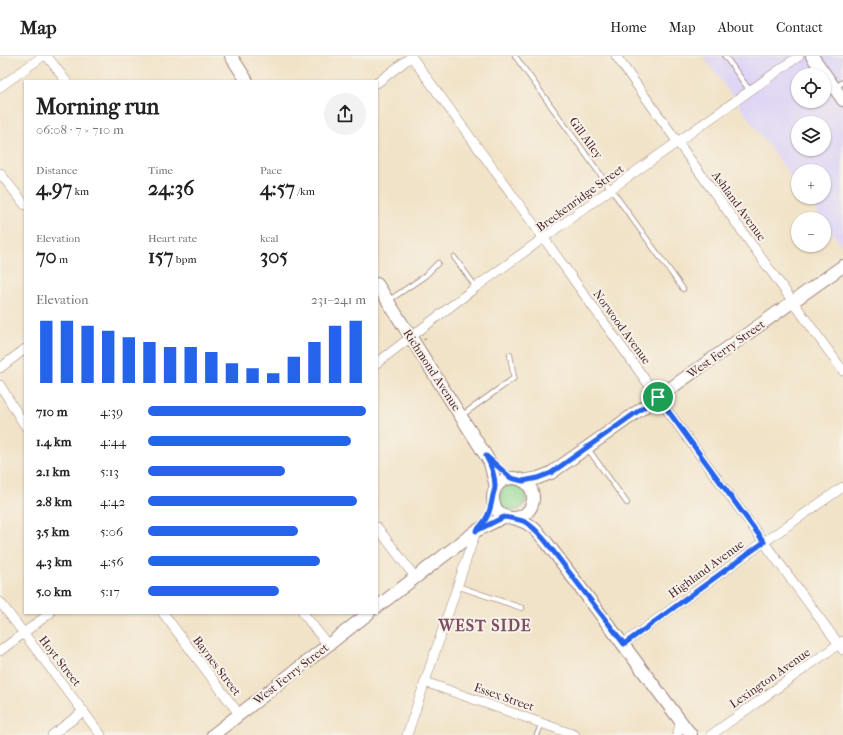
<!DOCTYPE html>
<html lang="en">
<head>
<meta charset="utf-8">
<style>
	body { margin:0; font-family:"IM FELL French Canon",serif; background:#f2f2f2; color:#222; height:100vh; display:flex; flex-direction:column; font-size:15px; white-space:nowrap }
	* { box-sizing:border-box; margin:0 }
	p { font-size:13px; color:#767676 }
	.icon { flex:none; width:22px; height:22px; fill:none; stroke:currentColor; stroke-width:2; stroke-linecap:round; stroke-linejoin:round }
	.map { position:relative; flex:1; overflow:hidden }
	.drawer { position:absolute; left:24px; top:24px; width:354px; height:534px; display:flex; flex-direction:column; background:#fff; border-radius:0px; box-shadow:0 1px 3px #0004 }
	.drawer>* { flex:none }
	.tools { position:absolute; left:791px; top:12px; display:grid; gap:8px }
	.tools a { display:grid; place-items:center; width:40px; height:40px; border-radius:50%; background:#fff; box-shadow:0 1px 3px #0004; font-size:20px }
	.pin { position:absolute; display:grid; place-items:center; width:34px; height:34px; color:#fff; margin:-17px; border:2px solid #fff; border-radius:50%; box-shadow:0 1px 4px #0007 }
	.round { display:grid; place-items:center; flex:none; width:42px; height:42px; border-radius:21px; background:#f2f2f2 }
	.headline { display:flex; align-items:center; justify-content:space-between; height:68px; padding:0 12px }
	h1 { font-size:22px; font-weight:700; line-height:30px }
	.stats { display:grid; grid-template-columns:repeat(3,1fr); gap:6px; height:68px; padding:4px 12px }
	.stats div { display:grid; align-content:center }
	.stats b { font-size:20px; font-weight:700 }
	.stats small { font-size:11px; font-weight:400 }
	.stats p { font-size:11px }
	.chart { height:112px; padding:8px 12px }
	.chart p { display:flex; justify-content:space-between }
	.chart svg { width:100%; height:72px; margin-top:4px; stroke:#2563eb; stroke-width:6 }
	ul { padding:0 12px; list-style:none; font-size:13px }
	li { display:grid; grid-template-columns:64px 48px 1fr; align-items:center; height:30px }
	li i { height:10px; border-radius:5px; background:#2563eb }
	header { display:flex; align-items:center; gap:24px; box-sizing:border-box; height:56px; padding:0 20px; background:#fff; border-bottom:1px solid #e0e0e0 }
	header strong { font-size:19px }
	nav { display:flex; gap:22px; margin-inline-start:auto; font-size:14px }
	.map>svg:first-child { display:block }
	.built { fill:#dfd5f5; fill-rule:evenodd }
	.green { fill:#91d893; stroke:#6e7c5f }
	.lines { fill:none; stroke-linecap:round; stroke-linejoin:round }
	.lane-casing { stroke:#9e817a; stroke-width:6 }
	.street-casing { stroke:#9e817a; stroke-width:10 }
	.secondary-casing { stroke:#9e817a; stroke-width:14 }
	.path { stroke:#9e817a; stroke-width:1.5; stroke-dasharray:3 3; stroke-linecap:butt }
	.lane { stroke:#fff; stroke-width:4.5 }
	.street { stroke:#fff; stroke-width:9 }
	.secondary { stroke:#fff; stroke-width:12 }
	.route-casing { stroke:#fff; stroke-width:8 }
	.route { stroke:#2563eb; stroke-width:5 }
	.labels { text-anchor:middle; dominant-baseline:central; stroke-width:4; stroke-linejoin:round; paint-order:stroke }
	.street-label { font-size:12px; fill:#4a1f2b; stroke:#f7f3e8 }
	.district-label { font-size:16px; font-weight:bold; letter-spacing:1px; fill:#7f4e65; stroke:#f7f3e8 }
</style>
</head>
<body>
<header>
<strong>Map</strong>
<nav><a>Home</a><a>Map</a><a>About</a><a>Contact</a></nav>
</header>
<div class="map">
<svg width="843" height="679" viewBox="0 0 843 679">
	<rect width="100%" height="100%" fill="#f7f3e8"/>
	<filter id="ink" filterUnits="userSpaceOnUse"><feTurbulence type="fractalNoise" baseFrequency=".025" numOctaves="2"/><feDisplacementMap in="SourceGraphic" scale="8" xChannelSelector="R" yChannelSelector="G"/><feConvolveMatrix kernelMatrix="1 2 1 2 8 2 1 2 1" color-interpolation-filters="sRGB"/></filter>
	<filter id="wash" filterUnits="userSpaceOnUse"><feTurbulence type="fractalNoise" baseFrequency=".012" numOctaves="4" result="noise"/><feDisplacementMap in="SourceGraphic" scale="16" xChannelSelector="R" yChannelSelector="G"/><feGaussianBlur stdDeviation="0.9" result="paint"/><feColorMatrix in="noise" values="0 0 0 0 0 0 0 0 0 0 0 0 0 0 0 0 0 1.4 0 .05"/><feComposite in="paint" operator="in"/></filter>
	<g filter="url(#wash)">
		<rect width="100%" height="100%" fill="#f1e3c8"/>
		<path class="built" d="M703,0H843V191L824,165V163H822L806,141H824V115H798V130ZM798,19H824V45H798ZM798,67H824V93H798Z"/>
		<path class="green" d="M500 442a13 13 0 1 1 26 0a13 13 0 1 1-26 0Z"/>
	</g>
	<g filter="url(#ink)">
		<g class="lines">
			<g class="lane-casing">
				<path id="lane" d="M515,0L683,233
					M725,0L750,35
					M835,32L843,26
					M454,201L476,231
					M388,245L425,220L438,207
					M461,360L514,322L510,299
					M588,393L627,447
					M457,530L522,552
					M537,679L542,667"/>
			</g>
			<g class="street-casing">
				<path id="street" d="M47,0L66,25
					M411,0L548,188L664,350L843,594
					M616,0L674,81L843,315
					M377,27L412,0
					M0,31L43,0
					M0,117L25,149
					M377,307L476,231L611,133L799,0
					M0,312L25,293
					M0,329L25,370
					M377,471L415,521
					M0,546L101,679
					M163,557L239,658
					M303,557L328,589
					M623,588L764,486L843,431
					M0,595L50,557
					M425,626L575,679
					M52,679L84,655
					M407,679L476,475
					M677,679L681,665
					M711,679L843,585"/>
			</g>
			<g class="secondary-casing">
				<path id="secondary" d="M231,0L247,25
					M812,0L843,44
					M377,228L486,400L490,407L496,431
					M493 442a20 20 0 1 1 40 0a20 20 0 1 1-40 0Z
					M523,425L538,422L551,417L843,210
					M514,462C518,464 522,465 526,467C535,471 541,480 547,487L691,679
					M377,551L476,475L504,461
					M213,679L369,557"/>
			</g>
			<path class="path" d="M424,284L427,281"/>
			<use href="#lane" class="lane"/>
			<use href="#street" class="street"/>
			<use href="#secondary" class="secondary"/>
		</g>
	</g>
	<g class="lines" filter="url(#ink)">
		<g class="route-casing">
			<path id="route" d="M658,341L764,486L624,588L547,487C540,479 533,469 523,465C517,463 510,462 504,461L476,475C488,463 490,456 493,439C494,436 495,433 495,430C495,420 491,409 486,400L511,422L523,425L538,422L551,417Z"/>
		</g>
		<use href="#route" class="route"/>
	</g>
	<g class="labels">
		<g class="street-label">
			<text transform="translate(586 82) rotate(54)">Gill Alley</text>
			<text transform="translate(580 142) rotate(-36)">Breckenridge Street</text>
			<text transform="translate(739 150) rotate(54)">Ashland Avenue</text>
			<text transform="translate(622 271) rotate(54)">Norwood Avenue</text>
			<text transform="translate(726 293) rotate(-35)">West Ferry Street</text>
			<text transform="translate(432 314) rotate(57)">Richmond Avenue</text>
			<text transform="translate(706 513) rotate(-36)">Highland Avenue</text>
			<text transform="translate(60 605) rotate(52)">Hoyt Street</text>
			<text transform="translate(217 610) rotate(53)">Baynes Street</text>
			<text transform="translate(291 618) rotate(-38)">West Ferry Street</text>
			<text transform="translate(770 622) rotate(-35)">Lexington Avenue</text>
			<text transform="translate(504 641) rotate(19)">Essex Street</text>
		</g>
		<g class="district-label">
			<text x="485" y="569">WEST SIDE</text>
		</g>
	</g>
</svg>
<div class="tools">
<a><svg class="icon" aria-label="locate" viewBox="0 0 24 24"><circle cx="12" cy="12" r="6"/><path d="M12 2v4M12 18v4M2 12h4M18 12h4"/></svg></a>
<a><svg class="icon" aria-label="layers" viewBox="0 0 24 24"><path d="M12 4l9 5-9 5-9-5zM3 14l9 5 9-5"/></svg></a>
<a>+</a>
<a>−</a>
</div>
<div class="pin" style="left:658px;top:341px;background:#1e9e55"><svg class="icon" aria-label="arrive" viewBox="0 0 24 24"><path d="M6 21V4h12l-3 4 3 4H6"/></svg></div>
<section class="drawer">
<div class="headline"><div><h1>Morning run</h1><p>06:08 · 7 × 710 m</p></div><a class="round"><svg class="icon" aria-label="share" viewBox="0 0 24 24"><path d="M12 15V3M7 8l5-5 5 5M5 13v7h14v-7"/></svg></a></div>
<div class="stats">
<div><p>Distance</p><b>4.97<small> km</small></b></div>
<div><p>Time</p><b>24:36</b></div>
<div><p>Pace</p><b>4:57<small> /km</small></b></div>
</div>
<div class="stats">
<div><p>Elevation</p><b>70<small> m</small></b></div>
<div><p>Heart rate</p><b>157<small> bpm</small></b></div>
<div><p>kcal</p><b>305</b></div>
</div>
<div class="chart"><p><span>Elevation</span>231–241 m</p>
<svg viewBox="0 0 160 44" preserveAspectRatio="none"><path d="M5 44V6M15 44V6M25 44V9M35 44V12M45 44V16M55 44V19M65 44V22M75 44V22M85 44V25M95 44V32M105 44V35M115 44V38M125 44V28M135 44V19M145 44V9M155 44V6"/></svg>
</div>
<ul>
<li><b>710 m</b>4:39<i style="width:100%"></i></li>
<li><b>1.4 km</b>4:44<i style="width:93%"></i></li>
<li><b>2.1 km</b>5:13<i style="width:63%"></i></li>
<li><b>2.8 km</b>4:42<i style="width:96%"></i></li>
<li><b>3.5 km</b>5:06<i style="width:69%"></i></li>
<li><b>4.3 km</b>4:56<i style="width:79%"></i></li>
<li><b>5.0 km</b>5:17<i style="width:60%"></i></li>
</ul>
</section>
</div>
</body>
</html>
